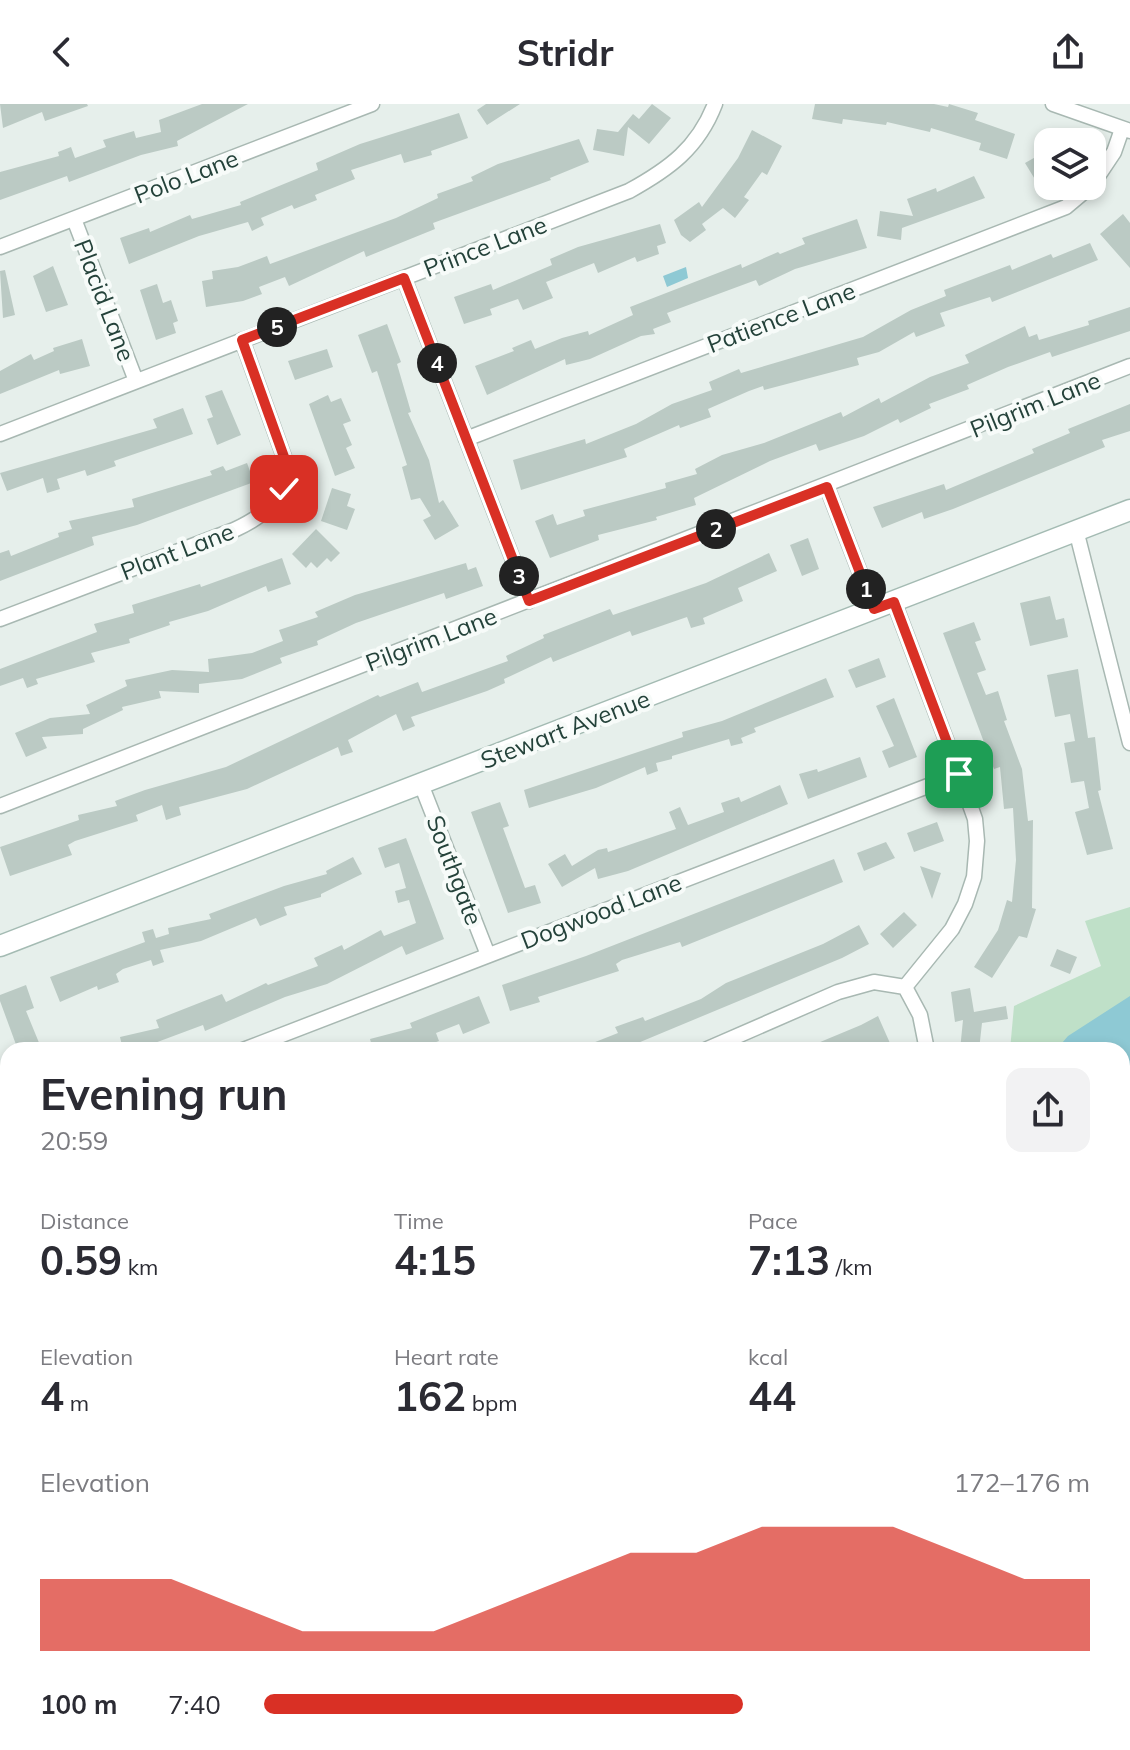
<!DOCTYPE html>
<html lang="en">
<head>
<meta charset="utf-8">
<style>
	body { margin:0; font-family:Mulish,sans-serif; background:#f2f2f3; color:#2b2b33; height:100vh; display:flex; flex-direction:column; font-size:30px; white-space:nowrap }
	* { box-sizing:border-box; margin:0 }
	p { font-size:26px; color:#7c7c81 }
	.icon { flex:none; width:44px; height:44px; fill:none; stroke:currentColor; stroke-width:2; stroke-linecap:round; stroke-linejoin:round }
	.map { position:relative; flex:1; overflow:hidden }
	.panel { position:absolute; left:0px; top:938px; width:1130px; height:708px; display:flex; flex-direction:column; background:#fff; border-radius:24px 24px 0 0; box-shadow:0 4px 12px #0003 }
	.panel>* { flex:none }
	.buttons { position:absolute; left:1034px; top:24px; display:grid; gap:16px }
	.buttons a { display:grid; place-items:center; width:72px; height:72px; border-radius:16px; background:#fff; box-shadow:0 4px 12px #0003; font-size:40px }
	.pin { position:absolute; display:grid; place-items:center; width:68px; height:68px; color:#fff; margin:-34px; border-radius:16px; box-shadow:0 4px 12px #0006 }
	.km { position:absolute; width:40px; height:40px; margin:-20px; border-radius:50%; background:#222; color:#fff; font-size:22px; line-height:40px; text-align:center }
	.round { display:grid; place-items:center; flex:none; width:84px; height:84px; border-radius:16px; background:#f2f2f3 }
	.head { display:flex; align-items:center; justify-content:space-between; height:136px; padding:0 40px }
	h1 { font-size:44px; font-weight:700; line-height:60px }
	.figures { display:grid; grid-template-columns:repeat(3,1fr); gap:12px; height:136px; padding:8px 40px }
	.figures div { display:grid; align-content:center }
	.figures b { font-size:40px; font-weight:700 }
	.figures small { font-size:22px; font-weight:400 }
	.figures p { font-size:22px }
	.chart { height:224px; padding:16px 40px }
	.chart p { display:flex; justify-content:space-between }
	.chart svg { width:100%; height:144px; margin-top:8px; fill:#d93025; opacity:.7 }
	ul { padding:0 40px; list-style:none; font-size:26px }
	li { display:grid; grid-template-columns:128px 96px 1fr; align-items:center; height:60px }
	li i { height:20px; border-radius:10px; background:#d93025 }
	header { display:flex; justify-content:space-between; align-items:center; height:104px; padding:0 40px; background:#fff; font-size:36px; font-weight:700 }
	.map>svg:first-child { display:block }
	.built { fill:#d4dfda }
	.green { fill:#bfe0c8 }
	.water { fill:#8ec9d4 }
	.building { fill:#bbcac4 }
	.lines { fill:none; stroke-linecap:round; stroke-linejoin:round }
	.lane-casing { stroke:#a8b8b2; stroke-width:10 }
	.street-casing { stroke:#a8b8b2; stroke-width:17 }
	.secondary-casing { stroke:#a4bbb3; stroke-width:23 }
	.lane { stroke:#fff; stroke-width:7 }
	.street { stroke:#fff; stroke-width:14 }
	.secondary { stroke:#fff; stroke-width:20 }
	.route-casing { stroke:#fff; stroke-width:16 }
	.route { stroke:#d93025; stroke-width:10 }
	.labels { text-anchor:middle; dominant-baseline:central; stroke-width:8; stroke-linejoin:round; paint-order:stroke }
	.street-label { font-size:24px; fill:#24423a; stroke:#f7fbf9 }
</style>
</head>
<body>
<header><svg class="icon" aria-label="back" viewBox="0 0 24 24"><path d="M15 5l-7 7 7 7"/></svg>Stridr<svg class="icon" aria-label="share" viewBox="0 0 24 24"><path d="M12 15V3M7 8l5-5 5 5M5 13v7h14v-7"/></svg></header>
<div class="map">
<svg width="1130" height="1646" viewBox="0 0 1130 1646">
	<rect width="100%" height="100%" fill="#e6efeb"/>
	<path class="built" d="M1130,1259V1646H808L807,1638H1122V1263Z
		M8,1553V1638H515L518,1646H0V1558Z"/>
	<path class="green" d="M1130,803V1162L1122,1166V946H1010L1014,902L1101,862L1085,817Z
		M1130,1365V1557L1122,1560V1368Z
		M158,1638H515L518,1646H161Z"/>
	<path class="water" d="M686,163L688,174L667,183L663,172Z
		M1130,892V1090L1122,1077V946H1056L1068,932Z"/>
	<path class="building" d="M0,0H87L88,2L45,17L42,8L3,24Z
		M202,0H248L177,37L178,42L141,51L69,78L67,72L0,96V68L59,52L58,48L71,43L75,54L106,43L103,36L134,27L136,34L161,28L159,16Z
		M486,0H520L487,21L477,6Z
		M652,0L671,14L649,40L628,23L624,52L593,46L597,25L618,28L633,10L639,15Z
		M815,0H934L948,3L949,0L978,9L975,16L1015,30L1007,55L979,46L981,39L931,24L930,28L887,18L886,21L843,15L842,20L812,15Z
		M459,9L468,34L431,47L432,51L404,59L401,50L351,66L355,75L315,91L317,96L294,105L292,101L261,114L264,121L252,127L248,118L199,132L129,160L120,134L149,124L150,128L190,111L192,115L241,101L240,98L318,66L316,59L360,40Z
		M752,26L782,42L767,71L762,68L744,93L749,96L735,114L723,104L702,120L706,126L690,138L681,131L674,116L699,98L702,103L738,54Z
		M579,35L589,58L550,74L551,76L433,119L435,125L366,153L364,147L289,182L285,173L259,183L262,190L243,197L206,203L202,177L213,175L212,167L238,163L267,152L270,160L396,114L438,94L437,90L473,77L471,73L498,60Z
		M1048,46V69L1036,77L1025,59Z
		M974,72L985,94L902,124L901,136L877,132L880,107L913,112L907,95L936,84L937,88Z
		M1123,110L1130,119V164L1100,130Z
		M857,115L867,144L795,165L759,182L756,176L667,209L671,218L653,225L655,230L641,232L590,255L566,261L565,255L487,291L475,262L514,247L512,244L531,236L535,245L562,234L588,227L589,231L633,211L630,203L741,160L742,164L778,148L780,150L805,140L802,134Z
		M660,120L666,139L657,142L659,150L637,158L635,153L598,169L594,159L546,178L553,194L523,206L518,195L490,205L492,211L464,220L454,193L491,180L493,186L552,161L550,155L578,143Z
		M1090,139L1098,156L992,198L990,193L940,209L945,222L916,233L914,228L879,248L857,254L859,261L764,286L763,282L749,287L708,305L711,313L680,324L679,321L624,345L627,353L521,386L513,356L585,335L586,340L636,320L672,300L712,286L709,278L739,265L741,269L863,233L911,206L946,192L944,186L1010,161L1012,166L1051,150L1053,154Z
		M53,162L68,201L46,208L33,172Z
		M5,166L15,211L3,214L0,167Z
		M157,180L163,199L171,196L178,217L173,219L176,229L156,236L140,186Z
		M1130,203V227L1052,253L1050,248L1008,263L967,281L969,285L929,300L931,304L900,319L898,315L864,332L819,347L816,340L770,357L694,394L696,401L656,413L657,416L598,431L599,436L550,454L535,417L553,410L557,421L585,412L583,406L666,384L665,379L697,370L695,365L722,351L764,339L841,308L843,313L879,294L881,299L930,273L969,259L965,251L1025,222L1029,233L1037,230L1039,236L1089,221L1088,217Z
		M387,220L401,258L397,260L411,308L408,309L429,356L439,399L443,396L459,422L435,436L423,416L431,412L420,394L411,396L402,363L407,361L377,267L372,269L358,231Z
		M82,235L90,262L60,270L59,266L0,290V267L31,250L34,256L54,247L53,244Z
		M327,245L333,263L295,276L288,257Z
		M222,286L241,331L217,341L207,315L213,313L205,292Z
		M328,291L331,298L341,294L351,317L343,320L352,341L346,344L355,364L335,372L309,300Z
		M1130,300V327L1102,336L1105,343L953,405L924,415L922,408L882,424L873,403L944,380L946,386L1034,349L1032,345L1070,329L1068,325Z
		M183,304L193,330L114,357L116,362L87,372L85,366L57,375L60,385L47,389L43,374L7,387L0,369L157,324L153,315Z
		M247,359L254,378L137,421L92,433L94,441L0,477V449L9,446L11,452L59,433L58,429L72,425L69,417L134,403L132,395L212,371L210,367L223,362L226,367Z
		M332,384L351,390L347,402L355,405L347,426L321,417Z
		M316,425L340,449L331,458L327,454L317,464L311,458L306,464L292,450Z
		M808,434L819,465L802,472L790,441Z
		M769,449L777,467L738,484L743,497L703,514L705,520L691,524L687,513L632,532L630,527L553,558L551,553L504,575L505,579L487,587L411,613L415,622L403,627L396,610L348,636L353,648L341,652L338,643L247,685L179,703L181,711L166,716L162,701L136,711L138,717L75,737L68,741L72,751L10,772L0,743L79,716L78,711L117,702L115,697L145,686L226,663L378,591L380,593L418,578L422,588L508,557L506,552L544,534L543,531L610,505L613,511L706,479Z
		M282,454L291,480L268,488L266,482L208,507L169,518L170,521L129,535L130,539L91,549L95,558L36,575L38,580L27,584L23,574L0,582V565L97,528L94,520L134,509L132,501L200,480L201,483Z
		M466,459L468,466L476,463L483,482L446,495L444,489L356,519L317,537L318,541L280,554L282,559L242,575L199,580V589L159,587L161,594L122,603L123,606L83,625V630L42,633L47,644L26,653L15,629L50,614L90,610L86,601L127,582L125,576L172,566L209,568L208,555L252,549L283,537L279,526L318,513L315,508L355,491Z
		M1050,492L1056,516L1064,514L1068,533L1030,542L1020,499Z
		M974,518L981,536L975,538L986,566L977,569L986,591L998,587L1007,616L1004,617L1022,665L1028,717L1033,716L1032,804L1036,805L1027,834L1019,832L992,874L974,863L998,826L1007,796L1012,798L1016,756L1013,704L1004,705L1000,663L994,665L943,529Z
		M879,554L886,573L856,584L848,566Z
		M1078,565L1088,634L1095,633L1101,686L1098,687L1113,745L1087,751L1075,708L1089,704L1084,677L1071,679L1064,639L1075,637L1070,610L1055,613L1047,571Z
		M826,574L834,593L754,624L756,628L741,634L743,639L731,642L729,635L672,652V655L656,659L658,667L647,671L645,663L596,684L529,704L524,686L683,633L682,628L722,617Z
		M894,594L917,653L889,664L882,647L894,642L876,602Z
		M860,653L867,673L808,695L799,670L817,665L818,668Z
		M780,681L788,700L628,767L598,775L595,764L562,783L548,760L565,750L572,762L598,746L607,744L608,748L676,725L669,708L680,703L688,721L724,708L721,699L739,693L741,698Z
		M500,698L509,722L503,724L525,784L535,781L541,799L508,809L471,708Z
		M937,718L944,737L914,748L907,729Z
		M406,734L444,835L406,851L402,842L327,880L285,893L205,927L203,921L152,940L154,946H123L120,933L159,924L156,916L222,890L226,898L266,879L268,881L318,862L314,854L342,841L344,846L381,826L384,832L416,819L409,796L398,799L395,787L406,784L399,759L385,764L378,744Z
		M886,738L895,754L864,767L857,749Z
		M353,753L362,770L321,790V793L284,803L287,811L260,822L256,814L201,837L160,846L164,858L153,862L151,856L123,865L116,870L119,878L98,886L97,882L60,898L50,873L145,838L142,828L153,825L156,834L169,830L168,824L211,815L209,810L284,782L327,770L326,767Z
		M834,755L843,778L682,843L680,838L622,856L616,860L619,867L538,893L540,898L510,907L502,881L586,852Z
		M920,762L941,769L932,795Z
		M904,808L917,821L893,844L880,830Z
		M859,821L869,840L842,854L621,946H575L618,929L615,923L643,913L645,917L701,895L726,879L823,840Z
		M1057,845L1077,853L1070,870L1050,862Z
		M26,881L34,904L26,907L42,946H18L0,897V891Z
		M970,884L974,908L1006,902L1008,915L982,919L979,946H960L963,916L955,918L951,888Z
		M479,892L490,919L463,930L459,920L436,929L439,937L420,944L419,941L373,946L370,935L412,924L410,919Z
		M878,912L893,946H801L861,921Z"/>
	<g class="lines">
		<g class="lane-casing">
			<path id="lane" d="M1122,1296L1130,1294
				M59,1638L62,1646
				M147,1638L150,1646"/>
		</g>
		<g class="street-casing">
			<path id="street" d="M1053,0L1130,27
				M1092,81L1114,48L1122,25
				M74,115L136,277
				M0,143L372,0
				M404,174L529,497
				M0,330L629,87C669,65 698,44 715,0
				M466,335L1066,103L1091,82
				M827,383L874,505
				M1076,426L1130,639
				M894,498L959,670L975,715L977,737L974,773L965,800L952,825L905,883
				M0,515L234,426C264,412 282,398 288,364L242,236
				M421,680L488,851
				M0,702L1130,262
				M905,883L920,911L927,946
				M243,946L959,670
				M705,946L838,888L874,878L905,883
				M0,987L8,1006
				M0,1356L8,1370
				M605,1638L608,1646"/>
		</g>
		<g class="secondary-casing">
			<path id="secondary" d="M0,842L1130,406"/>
		</g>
		<use href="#lane" class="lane"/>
		<use href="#street" class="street"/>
		<use href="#secondary" class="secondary"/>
	</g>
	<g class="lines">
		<g class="route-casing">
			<path id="route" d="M284,385L288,364L242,236L404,174L529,497L827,383L874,505L894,498L959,670"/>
		</g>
		<use href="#route" class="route"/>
	</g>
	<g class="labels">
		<g class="street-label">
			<text transform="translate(186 72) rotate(-21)">Polo Lane</text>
			<text transform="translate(485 142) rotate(-21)">Prince Lane</text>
			<text transform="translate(105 196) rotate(69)">Placid Lane</text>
			<text transform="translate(781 213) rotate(-21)">Patience Lane</text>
			<text transform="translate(1035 300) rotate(-22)">Pilgrim Lane</text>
			<text transform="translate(177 447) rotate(-21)">Plant Lane</text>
			<text transform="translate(431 535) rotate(-21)">Pilgrim Lane</text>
			<text transform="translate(565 625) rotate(-21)">Stewart Avenue</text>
			<text transform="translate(455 766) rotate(69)">Southgate</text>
			<text transform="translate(601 807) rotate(-21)">Dogwood Lane</text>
		</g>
	</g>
</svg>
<div class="buttons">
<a><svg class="icon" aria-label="layers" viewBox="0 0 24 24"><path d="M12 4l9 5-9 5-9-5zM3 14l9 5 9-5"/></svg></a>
</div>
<div class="pin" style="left:959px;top:670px;background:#1e9e55"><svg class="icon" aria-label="arrive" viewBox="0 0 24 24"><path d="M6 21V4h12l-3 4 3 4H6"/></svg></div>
<div class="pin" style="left:284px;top:385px;background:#d93025"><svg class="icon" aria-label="check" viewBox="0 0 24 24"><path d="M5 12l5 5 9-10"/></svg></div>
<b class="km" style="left:866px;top:485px">1</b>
<b class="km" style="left:716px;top:425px">2</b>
<b class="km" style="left:519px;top:472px">3</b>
<b class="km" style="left:437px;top:259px">4</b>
<b class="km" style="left:277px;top:223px">5</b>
<section class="panel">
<div class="head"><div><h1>Evening run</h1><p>20:59</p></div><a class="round"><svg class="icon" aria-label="share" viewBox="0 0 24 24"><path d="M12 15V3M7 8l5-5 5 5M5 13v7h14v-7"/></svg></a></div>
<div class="figures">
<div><p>Distance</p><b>0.59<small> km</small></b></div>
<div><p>Time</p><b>4:15</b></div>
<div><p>Pace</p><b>7:13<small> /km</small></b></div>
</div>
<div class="figures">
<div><p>Elevation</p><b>4<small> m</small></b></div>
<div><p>Heart rate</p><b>162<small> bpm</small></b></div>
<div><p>kcal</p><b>44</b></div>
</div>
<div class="chart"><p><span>Elevation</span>172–176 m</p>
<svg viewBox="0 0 160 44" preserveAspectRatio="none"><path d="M0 44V22L10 22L20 22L30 30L40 38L50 38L60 38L70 30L80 22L90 14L100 14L110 6L120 6L130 6L140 14L150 22L160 22V44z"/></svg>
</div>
<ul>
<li><b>100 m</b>7:40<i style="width:58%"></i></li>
</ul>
</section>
</div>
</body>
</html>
